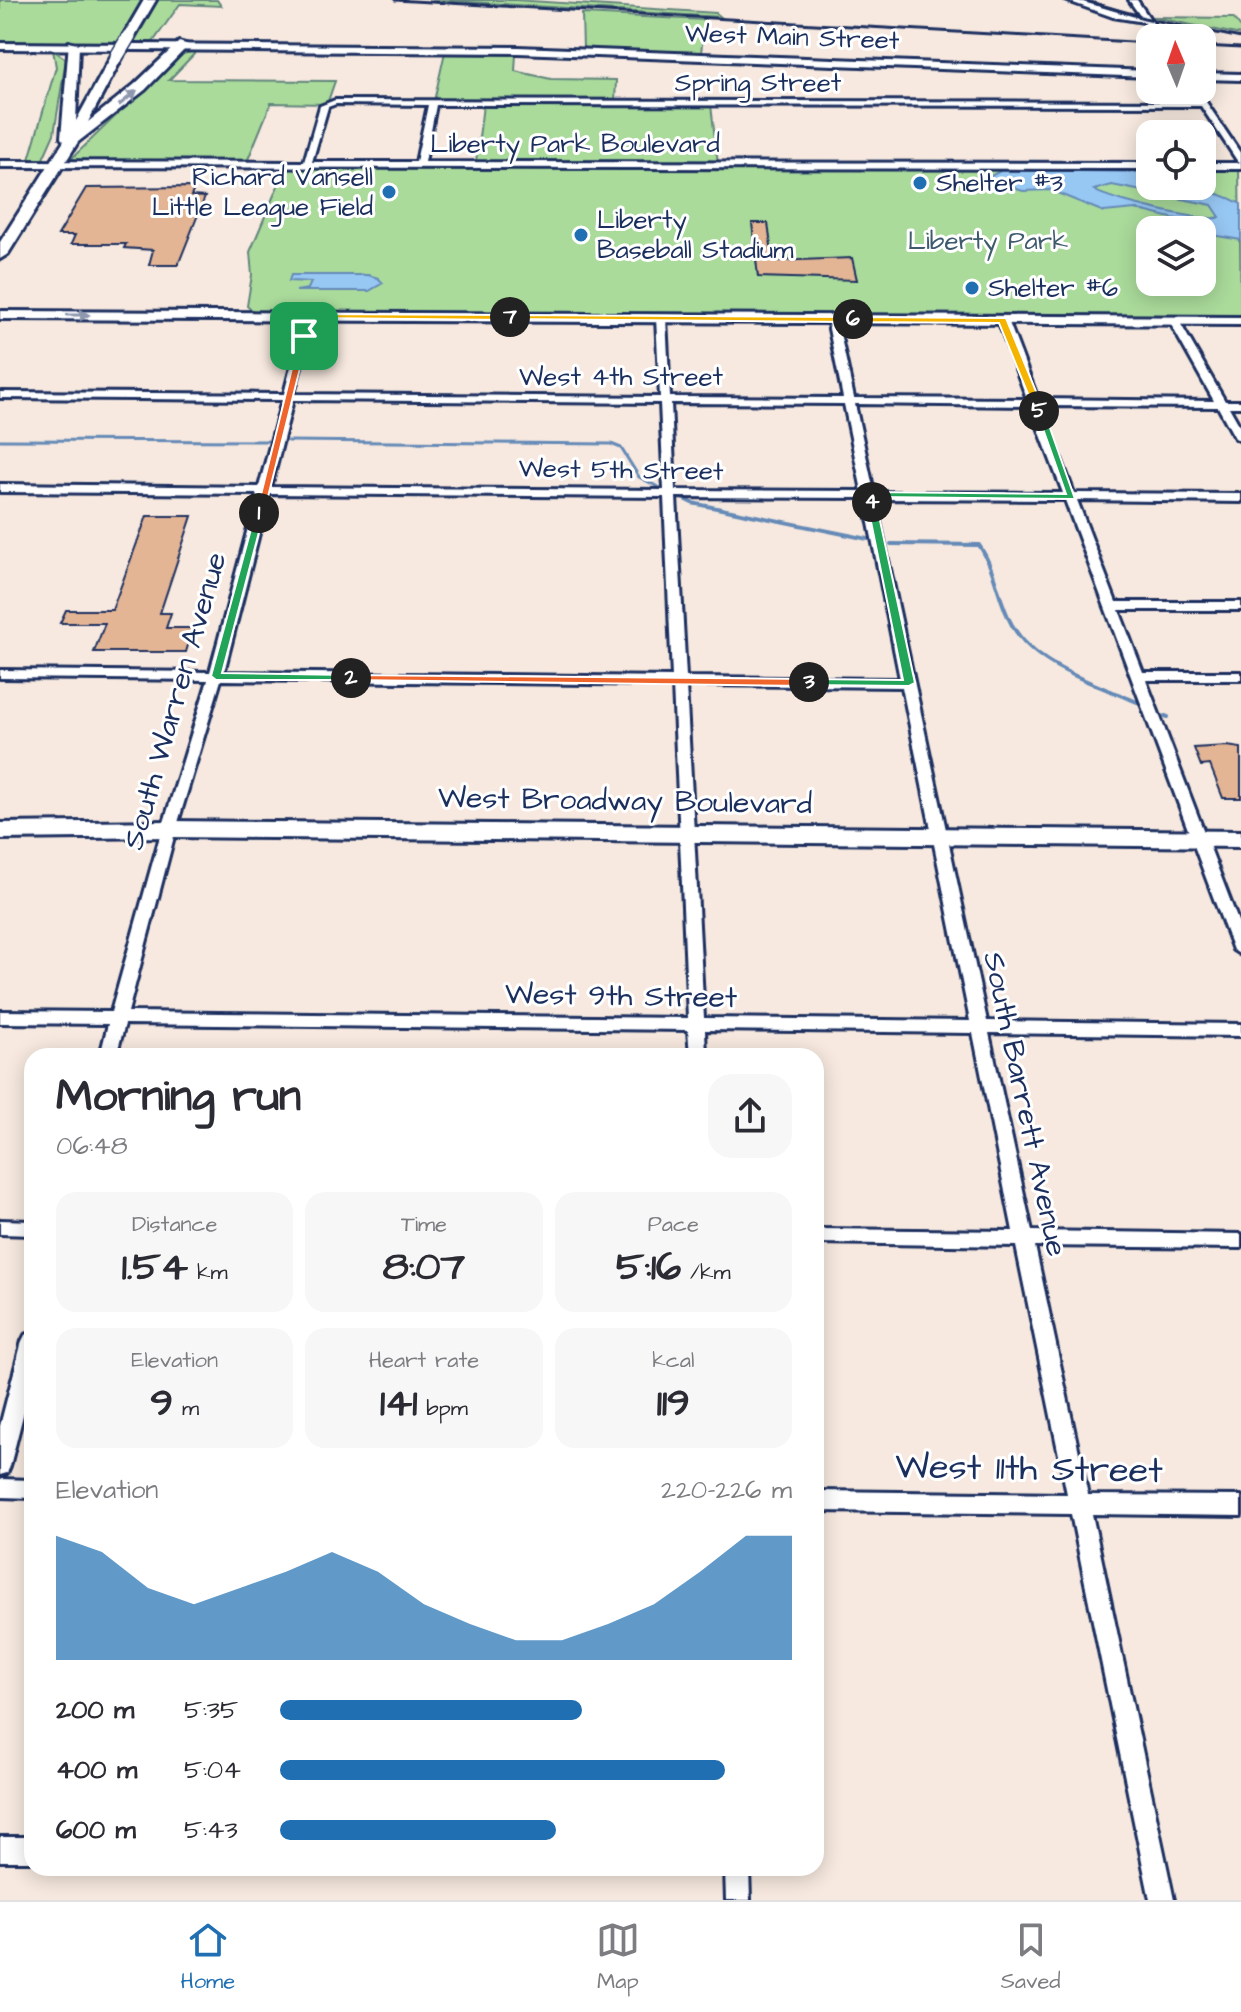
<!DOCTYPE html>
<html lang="en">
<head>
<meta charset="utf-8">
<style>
	body { margin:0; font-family:"Architects Daughter",sans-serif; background:#f7f7f7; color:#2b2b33; height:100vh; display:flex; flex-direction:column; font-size:30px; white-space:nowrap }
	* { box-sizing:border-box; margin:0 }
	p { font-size:26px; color:#7c7c81 }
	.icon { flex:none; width:44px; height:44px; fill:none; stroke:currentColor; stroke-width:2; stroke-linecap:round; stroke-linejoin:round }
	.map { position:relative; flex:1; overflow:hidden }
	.details { position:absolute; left:24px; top:1048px; width:800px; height:828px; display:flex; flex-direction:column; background:#fff; border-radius:24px; box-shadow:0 4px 20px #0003 }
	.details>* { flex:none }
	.needle { width:52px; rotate:358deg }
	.tools { position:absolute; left:1136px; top:24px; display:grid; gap:16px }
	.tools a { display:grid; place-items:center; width:80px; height:80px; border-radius:16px; background:#fff; box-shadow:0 4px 20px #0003; font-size:40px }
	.pin { position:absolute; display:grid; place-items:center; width:68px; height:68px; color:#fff; margin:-34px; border-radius:16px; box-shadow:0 4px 12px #0006 }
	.km { position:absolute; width:40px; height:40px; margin:-20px; border-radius:50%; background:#222; color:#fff; font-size:22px; line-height:40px; text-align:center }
	.round { display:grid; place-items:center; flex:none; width:84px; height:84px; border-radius:24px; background:#f7f7f7 }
	.summary { display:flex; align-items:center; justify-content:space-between; height:136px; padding:0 32px }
	h1 { font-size:44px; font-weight:800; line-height:60px }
	.metrics { display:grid; grid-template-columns:repeat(3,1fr); gap:12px; height:136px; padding:8px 32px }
	.metrics div { display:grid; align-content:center; border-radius:20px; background:#f7f7f7; text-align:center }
	.metrics b { font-size:40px; font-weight:800 }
	.metrics small { font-size:22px; font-weight:400 }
	.metrics p { font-size:22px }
	.chart { height:224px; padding:16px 32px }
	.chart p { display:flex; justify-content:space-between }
	.chart svg { width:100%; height:144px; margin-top:8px; fill:#1f6fb2; opacity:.7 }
	ul { padding:0 32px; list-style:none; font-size:26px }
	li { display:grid; grid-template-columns:128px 96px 1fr; align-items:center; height:60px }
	li i { height:20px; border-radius:10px; background:#1f6fb2 }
	.tab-bar { display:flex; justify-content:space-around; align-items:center; height:112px; border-top:2px solid #e1e1e2; background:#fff; font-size:22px; color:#7c7c81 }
	.tab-bar a { display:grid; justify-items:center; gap:4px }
	.tab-bar .selected { color:#1f6fb2 }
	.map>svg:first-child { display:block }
	.green { fill:#aadb9b; stroke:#62857c; stroke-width:2; fill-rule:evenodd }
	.water { fill:#97c7f3; stroke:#658ab7; stroke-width:2; fill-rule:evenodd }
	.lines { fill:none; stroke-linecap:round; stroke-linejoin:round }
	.stream-far1 { stroke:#658ab7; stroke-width:3 }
	.stream { stroke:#658ab7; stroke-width:4 }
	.building { fill:#e3b594; stroke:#1b2f5e; stroke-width:2 }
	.minor-casing { stroke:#1b2f5e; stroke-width:6 }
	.tertiary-casing { stroke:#1b2f5e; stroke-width:6 }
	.secondary-casing { stroke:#1b2f5e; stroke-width:6 }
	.trunk-casing { stroke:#1b2f5e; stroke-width:6 }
	.minor { fill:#fff; fill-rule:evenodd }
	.tertiary { fill:#fff; fill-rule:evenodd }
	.secondary { fill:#fff; fill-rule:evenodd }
	.trunk { fill:#fff; fill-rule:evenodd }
	.rail { stroke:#1b2f5e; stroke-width:3 }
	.trunk-bridge-casing { stroke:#1b2f5e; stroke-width:16; stroke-linecap:butt }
	.trunk-bridge { stroke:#fff; stroke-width:13 }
	.oneway { fill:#8d97ae }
	.split-1 { fill:#f0652b; stroke:#fff; stroke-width:2 }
	.split-2 { fill:#22a559; stroke:#fff; stroke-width:2 }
	.split-3 { fill:#f0652b; stroke:#fff; stroke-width:2 }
	.split-4 { fill:#22a559; stroke:#fff; stroke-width:2 }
	.split-5 { fill:#22a559; stroke:#fff; stroke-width:2 }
	.split-6 { fill:#f5b400; stroke:#fff; stroke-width:2 }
	.split-7 { fill:#f5b400; stroke:#fff; stroke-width:2 }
	.split-8 { fill:#f5b400; stroke:#fff; stroke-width:2 }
	.poi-dot { fill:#1f6fb2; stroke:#fff; stroke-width:3 }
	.labels { text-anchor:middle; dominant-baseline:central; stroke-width:6; stroke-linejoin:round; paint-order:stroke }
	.far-street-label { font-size:26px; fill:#1b2f5e; stroke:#fff }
	.far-poi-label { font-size:26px; fill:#1b2f5e; stroke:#fff; text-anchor:start }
	.far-park-label { font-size:26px; fill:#3f5a6d; stroke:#fff }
	.street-label { font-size:30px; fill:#1b2f5e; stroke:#fff }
	.near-street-label { font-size:36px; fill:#1b2f5e; stroke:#fff }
</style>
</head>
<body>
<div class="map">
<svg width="1241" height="1900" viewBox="0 0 1241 1900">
	<rect width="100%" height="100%" fill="#f7e9df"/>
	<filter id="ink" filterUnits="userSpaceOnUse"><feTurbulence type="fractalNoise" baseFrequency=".0125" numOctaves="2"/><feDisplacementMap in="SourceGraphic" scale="16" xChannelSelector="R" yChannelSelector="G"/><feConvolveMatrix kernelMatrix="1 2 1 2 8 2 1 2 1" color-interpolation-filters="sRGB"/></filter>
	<g filter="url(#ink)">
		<path class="green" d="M0,0H143L117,43L0,44Z
			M158,0H217L221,6L180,4L153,42H134Z
			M432,0H515L716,13L721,17Z
			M582,14L705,20L701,53L583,49Z
			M1152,17L1233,18L1241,28V35Z
			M53,50L66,59L54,134L42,161L28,163L56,67Z
			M198,50L169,80L335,81L327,104L271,103L247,162H79L71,159L179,55Z
			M445,52L516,54L515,71L551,79L616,80L615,102L434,101Z
			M483,105H711L718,164L476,162Z
			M984,167H1150V186H1202V167L1239,168L1241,317L324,312L253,311L247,306L252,275L250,252L285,169ZM1150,230H1202V282H1150Z"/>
		<path class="water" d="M1002,170L1150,172V186C1181,186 1213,188 1241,204V240L1206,234L1197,224L1188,222L1135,209L1104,212L1050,190L1023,191L985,179ZM1112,185L1212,205L1220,217C1207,223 1108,200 1094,190Z
			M291,275H368L378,278L383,283L369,291H296L308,289L311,282L289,281Z"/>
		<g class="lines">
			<path class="stream-far1" d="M0,440L267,441
				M288,441L611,444L621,448L639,477L660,488"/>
			<path class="stream" d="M682,498L692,503L868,539
				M891,544L979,545C996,570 998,600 1012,625C1036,668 1095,683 1137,702
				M1165,716L1168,717"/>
		</g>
		<path class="building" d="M195,187L191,196L205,197L178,265H149L153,250L124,248L126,244H71L75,235H58L86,188Z
			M752,223H768L773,261L852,258L857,280L758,277Z
			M147,516H192L160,613H171L166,628H193L186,652H94L105,623H60L66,610H112Z
			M1227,746L1241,748V798H1223L1210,765L1201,766L1194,748Z"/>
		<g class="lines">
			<g class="minor-casing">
				<path id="minor" d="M1065,0C1090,0 1116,13 1141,17L1129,0H1137L1163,38H1155L1144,22L1113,17Z
					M1190,90H1198L1241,154V163L1238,162L1201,106L436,105L425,162L1150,163V169L0,167V161L304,162L320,106L335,100L1198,102ZM336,104L428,105L416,162H312L328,107Z
					M1202,163H1241V169H1202Z
					M309,313L314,316L294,394L660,397L656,318L661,315L666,318L670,397L843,398L827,319L832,316L837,319L854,398L1027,399L998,320L1003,317L1008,320L1038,399L1214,401L1169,321L1174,318L1179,321L1225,401H1241V407H1229L1241,428V441L1235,438L1218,407L1041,406L1074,493L1241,494V502L1077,500L1116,602H1241V610H1119L1143,672H1241V680H1146L1241,929V955L1233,950L1065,500L875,499L987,1021L1241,1024V1036L989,1033L1032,1231L1241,1234V1248L1035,1246L1088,1495L1241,1496V1516L1092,1514L1174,1900H1150L1071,1514L816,1511V1491L1067,1494L1016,1246L816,1243V1229L1013,1231L973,1033L705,1030L706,1056H690L688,1030L125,1024L116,1056H100L108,1024L0,1023V1011L111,1012L162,829L208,680L0,678V670L210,672L257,494L0,492V484L259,487L282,400L0,398V392L284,394L304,316ZM293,400L660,403L664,490L271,487ZM671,403L844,404L862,491L675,490ZM855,404L1030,406L1063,493L874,492ZM269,494L664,497L672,677L224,672ZM676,497L864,498L900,679L686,677ZM221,680L673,685L688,1018L128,1012L176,829ZM686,685L902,687L970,1021L704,1018Z
					M0,1220L32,1221V1235L0,1234Z
					M32,1333V1380L10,1466L7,1473L0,1475V1426L22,1341L25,1335Z
					M0,1479L32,1480V1498L0,1497Z
					M0,1837H32V1861H0Z
					M725,1868H749L750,1900H726Z"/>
			</g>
			<g class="tertiary-casing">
				<path id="tertiary" d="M0,311L1241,317V325L0,319Z"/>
			</g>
			<g class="secondary-casing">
				<path id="secondary" d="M0,43L518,47L1150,71V77L518,53L0,49Z
					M1202,73L1241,74V80L1202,79Z"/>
			</g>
			<g class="trunk-casing">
				<path id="trunk" d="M144,0H156L133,39H125L123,36Z
					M69,42L79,45L76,121L113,53L123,56L88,122L135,84L179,42L189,45L145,90L78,142L8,254L0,259V242L64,141L61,138Z
					M169,821L1241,831V847L169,837L0,839V823Z"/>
			</g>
			<use href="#minor" class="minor"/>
			<use href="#tertiary" class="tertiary"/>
			<use href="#secondary" class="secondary"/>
			<use href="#trunk" class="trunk"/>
			<path class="rail" d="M395,0L1150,43
				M1082,0L1144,18L1241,38
				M1137,36L1177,38
				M1202,46L1241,48"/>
			<g class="trunk-bridge-casing">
				<path id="trunk-bridge" d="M117,56L129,36"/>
			</g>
			<use href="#trunk-bridge" class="trunk-bridge"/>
		</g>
		<defs><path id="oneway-solid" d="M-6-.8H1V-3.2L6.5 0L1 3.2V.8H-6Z" transform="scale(2)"/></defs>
		<g class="oneway">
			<use href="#oneway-solid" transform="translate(128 98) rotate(-39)"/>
			<use href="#oneway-solid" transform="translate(78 315)"/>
		</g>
	</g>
	<path class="split-1" d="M304,333L308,336L264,513L256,515L300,336Z"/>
	<path class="split-2" d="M256,511L264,513L222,673L351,675L356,678L355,680H216L211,676Z"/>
	<path class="split-3" d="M351,675L809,679L815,682L809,686L347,680L345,678Z"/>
	<path class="split-4" d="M872,499L876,502L915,683L909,686L805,685V680L809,679L903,680L867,502Z"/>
	<path class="split-5" d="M1036,409L1044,411L1075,499L875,497V504L867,502L865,494L870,492L1066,494Z"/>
	<path class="split-6" d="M850,317L1006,318L1044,411L1039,414L1035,411L999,323L853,322Z"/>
	<path class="split-7" d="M510,315L853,317L857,319L853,322L507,319Z"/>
	<path class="split-8" d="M306,314L510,315L514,317L510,320L312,318L308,336L304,338L300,336Z"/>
	<g class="poi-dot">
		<circle cx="920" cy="183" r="8"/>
		<circle cx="389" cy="192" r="8"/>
		<circle cx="581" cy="235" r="8"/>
		<circle cx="972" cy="288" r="8"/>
	</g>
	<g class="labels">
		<g class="far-street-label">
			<text transform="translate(792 37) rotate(2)">West Main Street</text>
			<text x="758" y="83">Spring Street</text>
			<text x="575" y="144">Liberty Park Boulevard</text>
			<text x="621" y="377">West 4th Street</text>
			<text transform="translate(621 470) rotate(1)">West 5th Street</text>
		</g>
		<g class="far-poi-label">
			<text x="373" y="177" text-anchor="end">Richard Vansell<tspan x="373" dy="30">Little League Field</tspan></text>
			<text x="936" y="183">Shelter #3</text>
			<text x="597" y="220">Liberty<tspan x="597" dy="30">Baseball Stadium</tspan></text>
			<text x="988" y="288">Shelter #6</text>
		</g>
		<g class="far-park-label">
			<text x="988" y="241">Liberty Park</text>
		</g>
		<g class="street-label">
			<text transform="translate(175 701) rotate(-74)">South Warren Avenue</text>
			<text transform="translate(625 801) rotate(1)">West Broadway Boulevard</text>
			<text transform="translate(621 996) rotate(1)">West 9th Street</text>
			<text transform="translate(1025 1104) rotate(78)">South Barrett Avenue</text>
		</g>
		<g class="near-street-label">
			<text transform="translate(1029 1469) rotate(1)">West 11th Street</text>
		</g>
	</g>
</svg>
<div class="tools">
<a><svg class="needle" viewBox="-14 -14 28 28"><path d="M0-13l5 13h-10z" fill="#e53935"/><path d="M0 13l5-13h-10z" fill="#7c7c81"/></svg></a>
<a><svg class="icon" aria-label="locate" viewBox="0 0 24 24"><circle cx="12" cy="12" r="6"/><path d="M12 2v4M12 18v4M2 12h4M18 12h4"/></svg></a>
<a><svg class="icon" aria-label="layers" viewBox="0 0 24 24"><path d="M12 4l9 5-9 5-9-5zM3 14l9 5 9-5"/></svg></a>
</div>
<div class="pin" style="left:304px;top:336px;background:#1e9e55"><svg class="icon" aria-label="arrive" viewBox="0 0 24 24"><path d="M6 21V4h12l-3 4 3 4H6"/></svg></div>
<b class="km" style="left:259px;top:513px">1</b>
<b class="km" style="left:351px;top:678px">2</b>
<b class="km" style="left:809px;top:682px">3</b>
<b class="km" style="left:872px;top:502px">4</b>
<b class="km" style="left:1039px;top:411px">5</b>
<b class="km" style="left:853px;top:319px">6</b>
<b class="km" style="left:510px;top:317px">7</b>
<section class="details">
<div class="summary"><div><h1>Morning run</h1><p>06:48</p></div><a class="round"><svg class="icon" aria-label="share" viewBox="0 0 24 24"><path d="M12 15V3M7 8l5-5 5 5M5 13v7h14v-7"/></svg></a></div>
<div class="metrics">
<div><p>Distance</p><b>1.54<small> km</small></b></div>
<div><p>Time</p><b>8:07</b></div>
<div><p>Pace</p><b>5:16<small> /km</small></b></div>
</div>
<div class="metrics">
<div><p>Elevation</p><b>9<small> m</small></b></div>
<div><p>Heart rate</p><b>141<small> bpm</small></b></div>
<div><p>kcal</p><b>119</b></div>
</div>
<div class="chart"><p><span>Elevation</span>220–226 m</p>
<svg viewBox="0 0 160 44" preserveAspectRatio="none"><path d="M0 44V6L10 11L20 22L30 27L40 22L50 17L60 11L70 17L80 27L90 33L100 38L110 38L120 33L130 27L140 17L150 6L160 6V44z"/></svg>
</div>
<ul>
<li><b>200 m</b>5:35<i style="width:59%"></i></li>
<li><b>400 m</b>5:04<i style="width:87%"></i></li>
<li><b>600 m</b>5:43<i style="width:54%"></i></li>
</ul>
</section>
</div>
<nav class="tab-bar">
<a class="selected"><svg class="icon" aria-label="home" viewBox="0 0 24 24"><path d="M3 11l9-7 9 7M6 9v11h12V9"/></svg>Home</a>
<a><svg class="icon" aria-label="map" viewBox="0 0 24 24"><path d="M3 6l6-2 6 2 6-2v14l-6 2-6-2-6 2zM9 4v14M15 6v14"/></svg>Map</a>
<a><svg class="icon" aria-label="saved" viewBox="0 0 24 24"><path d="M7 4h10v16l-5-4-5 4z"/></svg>Saved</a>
</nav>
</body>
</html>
